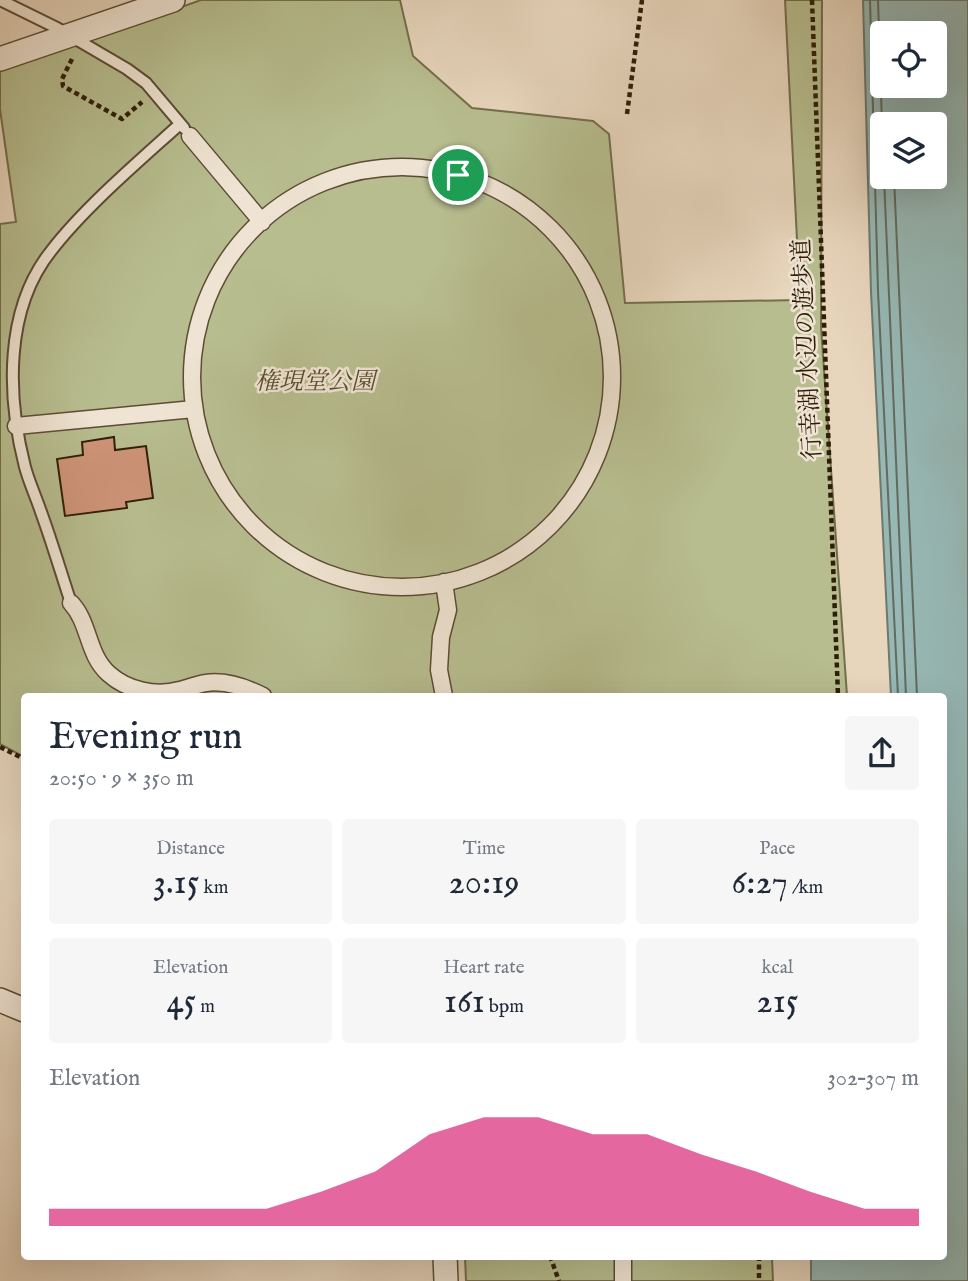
<!DOCTYPE html>
<html lang="en">
<head>
<meta charset="utf-8">
<style>
	body { margin:0; font-family:"IM FELL English","Noto Serif JP",serif; background:#f6f6f7; color:#1f2937; height:100vh; display:flex; flex-direction:column; font-size:26px; white-space:nowrap }
	* { box-sizing:border-box; margin:0 }
	p { font-size:23px; color:#747a83 }
	.icon { flex:none; width:38px; height:38px; fill:none; stroke:currentColor; stroke-width:2; stroke-linecap:round; stroke-linejoin:round }
	.map { position:relative; flex:1; overflow:hidden }
	.sheet { position:absolute; left:21px; top:693px; width:926px; height:567px; display:flex; flex-direction:column; background:#fff; border-radius:7px; box-shadow:0 7px 28px #0002 }
	.sheet>* { flex:none }
	.tools { position:absolute; left:870px; top:21px; display:grid; gap:14px }
	.tools a { display:grid; place-items:center; width:77px; height:77px; border-radius:7px; background:#fff; box-shadow:0 7px 28px #0002; font-size:35px }
	.pin { position:absolute; display:grid; place-items:center; width:60px; height:60px; color:#fff; margin:-30px; border:4px solid #fff; border-radius:50%; box-shadow:0 2px 7px #0007 }
	.round { display:grid; place-items:center; flex:none; width:74px; height:74px; border-radius:7px; background:#f6f6f7 }
	.overview { display:flex; align-items:center; justify-content:space-between; height:119px; padding:0 28px }
	h1 { font-size:38px; font-weight:600; line-height:52px }
	.metrics { display:grid; grid-template-columns:repeat(3,1fr); gap:10px; height:119px; padding:7px 28px }
	.metrics div { display:grid; align-content:center; border-radius:7px; background:#f6f6f7; text-align:center }
	.metrics b { font-size:35px; font-weight:600 }
	.metrics small { font-size:19px; font-weight:400 }
	.metrics p { font-size:19px }
	.chart { height:196px; padding:14px 28px }
	.chart p { display:flex; justify-content:space-between }
	.chart svg { width:100%; height:126px; margin-top:7px; fill:#db2777; opacity:.7 }
	.map>svg:first-child { display:block }
	.green { fill:#b7bd8f; stroke:#736e4b; stroke-width:2 }
	.water { fill:#97b8b5; stroke:#6d7a6f; stroke-width:2; fill-rule:evenodd }
	.lines { fill:none; stroke-linecap:round; stroke-linejoin:round }
	.shore { stroke:#636b5e; stroke-width:2 }
	.building { fill:#cf9478; stroke:#2f1e07; stroke-width:2 }
	.service-casing { stroke:#5d4c34; stroke-width:14 }
	.pedestrian-casing { stroke:#5d4c34; stroke-width:19 }
	.minor-casing { stroke:#5d4c34; stroke-width:26 }
	.path { stroke:#2f1e07; stroke-width:4.5; stroke-dasharray:5 3.5; stroke-linecap:butt }
	.service { stroke:#efe4d3; stroke-width:10 }
	.pedestrian { stroke:#efe4d3; stroke-width:16 }
	.minor { stroke:#efe4d3; stroke-width:23 }
	.labels { text-anchor:middle; dominant-baseline:central; stroke-width:5; stroke-linejoin:round; paint-order:stroke }
	.street-label { font-size:24px; fill:#2f1e07; stroke:#efe4d3 }
	.park-label { font-size:24px; font-style:italic; fill:#584e30; stroke:#efe4d3 }
</style>
</head>
<body>
<div class="map">
<svg width="968" height="1281" viewBox="0 0 968 1281">
	<rect width="100%" height="100%" fill="#e7d5bc"/>
	<filter id="stains"><feTurbulence type="fractalNoise" baseFrequency=".00286" numOctaves="4"/><feColorMatrix values="0 0 0 0 .2 0 0 0 0 .09 0 0 0 0 .02 0 0 0 .5 -.17"/></filter>
	<radialGradient id="worn" r=".72"><stop offset=".6" stop-color="#630" stop-opacity="0"/><stop offset="1" stop-color="#630" stop-opacity=".3"/></radialGradient>
	<path class="green" d="M201,0H400L413,56L472,108L593,121L609,134L625,303L800,300L785,0H822L821,327L847,696H24V757L0,744V224L16,222L0,109V71Z
		M465,1257H772L773,1281H466Z"/>
	<path class="water" d="M863,0H968V1281H811V1257L943,1256V696H891L871,292ZM882,33H934V86H882ZM882,124H934V177H882Z"/>
	<g class="lines">
		<path class="shore" d="M870,0L878,291L898,696
			M878,0L882,124
			M884,177L906,696
			M894,177L917,696"/>
	</g>
	<path class="building" d="M114,437L115,450L146,446L153,498L126,502L127,508L65,516L57,459L83,455L82,442Z"/>
	<g class="lines">
		<g class="service-casing">
			<path id="service" d="M0,0L57,28L127,69L146,83L184,128
				M71,603C61,573 52,542 41,512C36,497 29,482 25,467C7,397 4,310 51,251C85,207 138,162 180,124"/>
		</g>
		<g class="pedestrian-casing">
			<path id="pedestrian" d="M190,136L262,222
				M192 377a210 210 0 1 1 420 0a210 210 0 1 1-420 0Z
				M16,426L194,409
				M71,603C90,623 87,655 109,674C127,690 155,697 180,690C189,688 197,684 206,683C226,680 245,687 263,696
				M444,696L439,670L441,637L448,610L444,582
				M623,1256V1281"/>
		</g>
		<g class="minor-casing">
			<path id="minor" d="M0,59L173,0
				M0,1000L24,1010
				M445,1256L446,1281"/>
		</g>
		<path class="path" d="M812,0L838,696
			M72,59L62,79L63,86L122,119L142,102
			M627,114L642,0
			M0,747L24,759
			M550,1256L559,1281
			M759,1256V1281"/>
		<use href="#service" class="service"/>
		<use href="#pedestrian" class="pedestrian"/>
		<use href="#minor" class="minor"/>
	</g>
	<g class="labels">
		<g class="street-label">
			<text transform="translate(808 349) rotate(-93)">行幸湖 水辺の遊歩道</text>
		</g>
		<g class="park-label">
			<text x="315" y="382">権現堂公園</text>
		</g>
	</g>
	<rect width="100%" height="100%" filter="url(#stains)"/>
	<rect width="100%" height="100%" fill="url(#worn)"/>
</svg>
<div class="tools">
<a><svg class="icon" aria-label="locate" viewBox="0 0 24 24"><circle cx="12" cy="12" r="6"/><path d="M12 2v4M12 18v4M2 12h4M18 12h4"/></svg></a>
<a><svg class="icon" aria-label="layers" viewBox="0 0 24 24"><path d="M12 4l9 5-9 5-9-5zM3 14l9 5 9-5"/></svg></a>
</div>
<div class="pin" style="left:458px;top:175px;background:#1e9e55"><svg class="icon" aria-label="arrive" viewBox="0 0 24 24"><path d="M6 21V4h12l-3 4 3 4H6"/></svg></div>
<section class="sheet">
<div class="overview"><div><h1>Evening run</h1><p>20:50 · 9 × 350 m</p></div><a class="round"><svg class="icon" aria-label="share" viewBox="0 0 24 24"><path d="M12 15V3M7 8l5-5 5 5M5 13v7h14v-7"/></svg></a></div>
<div class="metrics">
<div><p>Distance</p><b>3.15<small> km</small></b></div>
<div><p>Time</p><b>20:19</b></div>
<div><p>Pace</p><b>6:27<small> /km</small></b></div>
</div>
<div class="metrics">
<div><p>Elevation</p><b>45<small> m</small></b></div>
<div><p>Heart rate</p><b>161<small> bpm</small></b></div>
<div><p>kcal</p><b>215</b></div>
</div>
<div class="chart"><p><span>Elevation</span>302–307 m</p>
<svg viewBox="0 0 160 44" preserveAspectRatio="none"><path d="M0 44V38L10 38L20 38L30 38L40 38L50 32L60 25L70 12L80 6L90 6L100 12L110 12L120 19L130 25L140 32L150 38L160 38V44z"/></svg>
</div>
</section>
</div>
</body>
</html>
